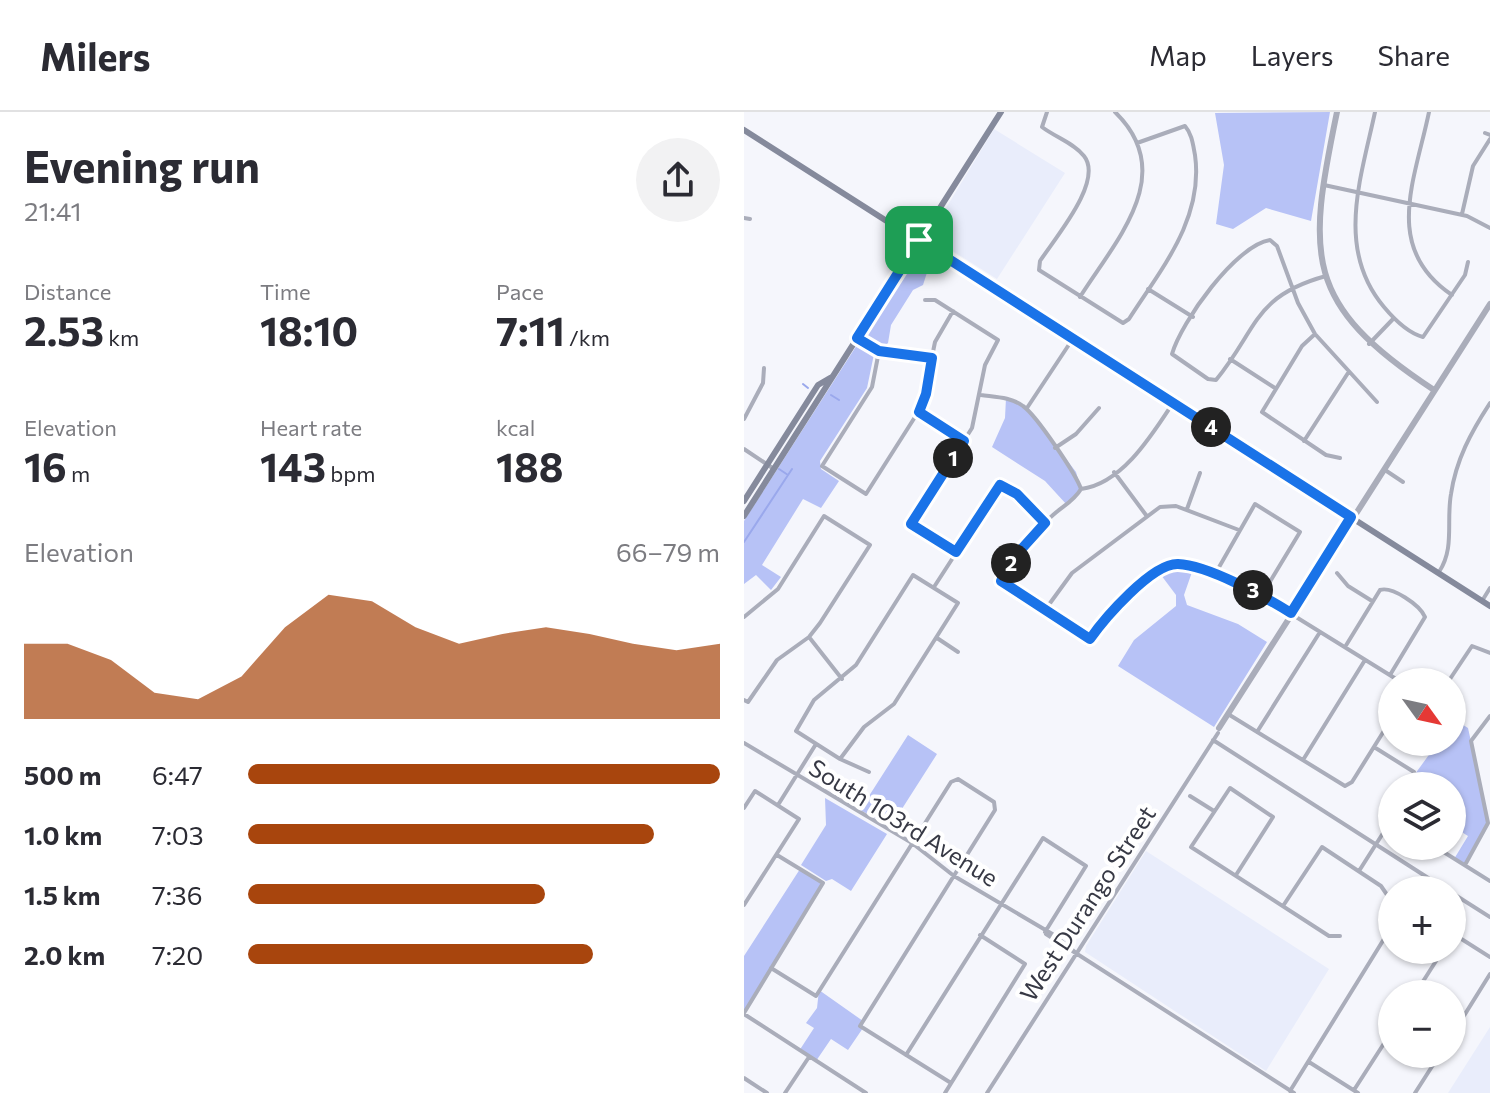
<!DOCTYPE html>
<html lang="en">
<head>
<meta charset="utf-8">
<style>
	body { margin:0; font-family:Commissioner,sans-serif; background:#f2f2f3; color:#2b2b33; height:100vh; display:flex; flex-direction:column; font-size:30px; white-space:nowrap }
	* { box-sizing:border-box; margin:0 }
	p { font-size:26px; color:#7c7c81 }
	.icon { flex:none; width:44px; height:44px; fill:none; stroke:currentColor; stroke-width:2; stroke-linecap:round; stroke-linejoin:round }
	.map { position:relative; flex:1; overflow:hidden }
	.sheet { display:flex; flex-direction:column; background:#fff; width:744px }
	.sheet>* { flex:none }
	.needle { width:52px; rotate:123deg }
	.fabs { position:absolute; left:634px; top:556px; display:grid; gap:16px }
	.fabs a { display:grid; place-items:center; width:88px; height:88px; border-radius:50%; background:#fff; box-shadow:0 2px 6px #0004; font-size:40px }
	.pin { position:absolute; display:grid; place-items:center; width:68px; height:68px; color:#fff; margin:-34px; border-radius:16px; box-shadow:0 4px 12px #0006 }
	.km { position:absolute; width:40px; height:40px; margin:-20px; border-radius:50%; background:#222; color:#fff; font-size:22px; line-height:40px; text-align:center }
	.round { display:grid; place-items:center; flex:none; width:84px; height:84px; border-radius:42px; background:#f2f2f3 }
	.headline { display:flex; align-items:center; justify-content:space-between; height:136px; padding:0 24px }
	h1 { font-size:44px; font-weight:700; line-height:60px }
	.stats { display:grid; grid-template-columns:repeat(3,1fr); gap:12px; height:136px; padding:8px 24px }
	.stats div { display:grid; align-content:center }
	.stats b { font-size:40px; font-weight:700 }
	.stats small { font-size:22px; font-weight:400 }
	.stats p { font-size:22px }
	.chart { height:224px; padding:16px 24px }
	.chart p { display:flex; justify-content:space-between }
	.chart svg { width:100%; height:144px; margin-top:8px; fill:#a8450d; opacity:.7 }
	ul { padding:0 24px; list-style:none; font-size:26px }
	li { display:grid; grid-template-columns:128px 96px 1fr; align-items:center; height:60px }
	li i { height:20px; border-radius:10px; background:#a8450d }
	header { display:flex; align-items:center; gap:48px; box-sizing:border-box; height:112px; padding:0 40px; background:#fff; border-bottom:2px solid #e1e1e2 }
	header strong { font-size:38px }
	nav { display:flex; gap:44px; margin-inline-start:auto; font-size:28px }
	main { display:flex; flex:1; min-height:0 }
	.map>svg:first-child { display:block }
	.built { fill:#e9edfb }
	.green { fill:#b7c2f6 }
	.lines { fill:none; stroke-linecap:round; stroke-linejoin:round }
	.stream { stroke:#9aa8ec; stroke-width:2 }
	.minor { stroke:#aaadba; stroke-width:4 }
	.tertiary { stroke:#aaadba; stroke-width:6 }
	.secondary { stroke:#858a9c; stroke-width:6 }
	.route-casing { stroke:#fff; stroke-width:16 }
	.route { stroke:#1a73e8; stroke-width:10 }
	.labels { text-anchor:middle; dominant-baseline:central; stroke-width:8; stroke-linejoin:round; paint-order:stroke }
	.street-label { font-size:24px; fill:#373945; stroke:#fff }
</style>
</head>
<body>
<header>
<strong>Milers</strong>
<nav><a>Map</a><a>Layers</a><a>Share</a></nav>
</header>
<main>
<section class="sheet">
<div class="headline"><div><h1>Evening run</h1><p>21:41</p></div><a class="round"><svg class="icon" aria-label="share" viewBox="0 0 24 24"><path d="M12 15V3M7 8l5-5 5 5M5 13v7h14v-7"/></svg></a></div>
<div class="stats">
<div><p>Distance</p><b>2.53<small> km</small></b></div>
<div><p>Time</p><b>18:10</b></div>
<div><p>Pace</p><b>7:11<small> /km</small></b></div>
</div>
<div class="stats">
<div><p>Elevation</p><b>16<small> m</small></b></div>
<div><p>Heart rate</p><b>143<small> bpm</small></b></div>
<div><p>kcal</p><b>188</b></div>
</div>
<div class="chart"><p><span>Elevation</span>66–79 m</p>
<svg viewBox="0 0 160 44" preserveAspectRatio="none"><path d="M0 44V21L10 21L20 26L30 36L40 38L50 31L60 16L70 6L80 8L90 16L100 21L110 18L120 16L130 18L140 21L150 23L160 21V44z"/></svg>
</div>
<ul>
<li><b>500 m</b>6:47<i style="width:100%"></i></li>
<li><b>1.0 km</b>7:03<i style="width:86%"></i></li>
<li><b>1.5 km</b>7:36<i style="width:63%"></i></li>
<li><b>2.0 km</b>7:20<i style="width:73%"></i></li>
</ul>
</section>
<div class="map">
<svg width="746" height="981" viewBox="0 0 746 981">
	<rect width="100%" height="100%" fill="#f5f6fc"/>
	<path class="built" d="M250,17L321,61L253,167L185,124Z
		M402,739L585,857L522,959L341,840L342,834Z
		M746,915V981H704Z"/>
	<path class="green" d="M586,0L567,109L522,96L489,117L472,112L480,53L471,1Z
		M179,139L187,148L179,173L169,178L147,213L144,231L130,242L123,276L76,349L77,357L95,369L77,396L59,387L18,453L37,465L27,478L12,463L0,472V409L172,141Z
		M262,286L283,296L332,360L337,377L323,393L301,369L248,335L261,306Z
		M432,456L448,460L440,483L443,493L494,512L523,530L470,615L374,554L390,528L432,494V483L417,463Z
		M708,606L724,616L744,706L741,720L721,753L710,747L724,724L708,714V674C694,674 686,666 672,666L671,662L687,640L672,630H708Z
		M164,623L193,642L147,714L116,698Z
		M81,686L143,722L107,779L88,767L82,769L57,753L82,713Z
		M56,757L79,771L0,901V844Z
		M75,878L119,909V916L104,938L87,927L72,949L55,939L70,916L62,911L73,896Z"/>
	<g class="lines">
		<path class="stream" d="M59,272L64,276
			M87,283L95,288
			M35,357L44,363
			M0,430L48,357"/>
		<path class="minor" d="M303,0L298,15C311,25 330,31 340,44C360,69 311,126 296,149L295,158L379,211L385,207C417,157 460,107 451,43C449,33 448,22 441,14L393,31
			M631,0C617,66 591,137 640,195C650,207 664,221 679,225L721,163L724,150
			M685,0C671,68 638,136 708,183
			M741,21L746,23
			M580,73L723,104L746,116
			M718,102L729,54L746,27
			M0,106L6,107
			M582,164C509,184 514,217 472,268L464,267L428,242C437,210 492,133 526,128L533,134L554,191L571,222L633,290
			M404,177L449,205
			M336,185C372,128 435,62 371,0
			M181,188H191L254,228L241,253L228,316L167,412L212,440
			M571,222L558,234L518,300L582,343L596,346
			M114,226L135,239L188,246
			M625,232L650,206
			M135,239L128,275L78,354L122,382L178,294L191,230L209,199
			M486,247L531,276
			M237,283C251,285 267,285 279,294C292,303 332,362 337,377
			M283,296L328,228
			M175,300L220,329
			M0,307L19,271L20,256
			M560,329L604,261
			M311,336L332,322L355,296
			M0,337L30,357
			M641,358L659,370
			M370,360L402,403
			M443,397L456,361
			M695,460C711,436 702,410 707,382C712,348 727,320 746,291
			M593,461L604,474L628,489
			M470,464L511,392L556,420L518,483
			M190,475L256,373L286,392L301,411
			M738,489L746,476
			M301,498L328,461L416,395L432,394L495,418
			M0,505L34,477L80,404L126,433L76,511L65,525L33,548L4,590L0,588
			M65,525L98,567
			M193,526L214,540
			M346,527L257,469C270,443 287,422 309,403C319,394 330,389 337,377C378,372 408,323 429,291
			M343,532L372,493L419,455L433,452L510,479L657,570
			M601,535L636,478C648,474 676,493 681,505L646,563
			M704,570L728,534L746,541
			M484,602L601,674L608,670L648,606
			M513,620L576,520
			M469,628L703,778
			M0,631L168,731L210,764L310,823L331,840
			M630,635L670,660L672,666L668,674
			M96,647L120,615L150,592L214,491L169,463L112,553L70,588L52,619L96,647L125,660
			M559,648L621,548
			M446,684L470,699
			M34,693L72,632
			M0,696L11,679L55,707L0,793
			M690,734L746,769
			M721,753L744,711L727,629L746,604
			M615,759L648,707
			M492,763L529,705L486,676L447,735L585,824H596
			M708,781L746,805
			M539,794L578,735L637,774L648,790
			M708,821L746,845
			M302,822L550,981
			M27,856L72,884L207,670L214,667L250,690L251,698L116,914L207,971
			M671,882L699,838
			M0,901L79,771L33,743
			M0,902L122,981
			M708,923L746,862
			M162,943L299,726L342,754L301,820
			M565,950L614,981
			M0,966L23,981
			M610,978L648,919
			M546,979L648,814
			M41,981L65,945
			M201,981L281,852L236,823
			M243,981L474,621
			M671,981L696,942"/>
		<path class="tertiary" d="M593,0C563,144 559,192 690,278
			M475,616L746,192"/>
		<path class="secondary" d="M0,18L746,494
			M0,389L74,273L86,266
			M0,404L257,0"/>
	</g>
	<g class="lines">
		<g class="route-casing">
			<path id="route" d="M175,128L607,405L547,501C521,485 464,453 434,452C408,451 360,507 346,527L257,469L273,442L301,411L273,382L256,373L212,440L167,412L220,329L175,300L182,282L188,246L135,239L113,226Z"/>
		</g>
		<use href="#route" class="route"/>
	</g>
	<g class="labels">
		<g class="street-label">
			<text transform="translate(160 710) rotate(32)">South 103rd Avenue</text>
			<text transform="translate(343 791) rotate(-57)">West Durango Street</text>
		</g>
	</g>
</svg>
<div class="fabs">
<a><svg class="needle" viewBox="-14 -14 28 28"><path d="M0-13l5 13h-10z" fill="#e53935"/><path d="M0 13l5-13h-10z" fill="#7c7c81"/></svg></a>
<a><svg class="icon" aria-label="layers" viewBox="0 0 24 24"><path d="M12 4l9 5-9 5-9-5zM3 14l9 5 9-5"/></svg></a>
<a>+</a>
<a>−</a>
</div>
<div class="pin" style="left:175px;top:128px;background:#1e9e55"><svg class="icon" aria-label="arrive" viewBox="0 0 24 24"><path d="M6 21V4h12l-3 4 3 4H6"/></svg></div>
<b class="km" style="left:209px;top:346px">1</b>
<b class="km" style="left:267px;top:451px">2</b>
<b class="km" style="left:509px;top:478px">3</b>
<b class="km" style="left:467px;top:315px">4</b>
</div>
</main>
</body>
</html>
